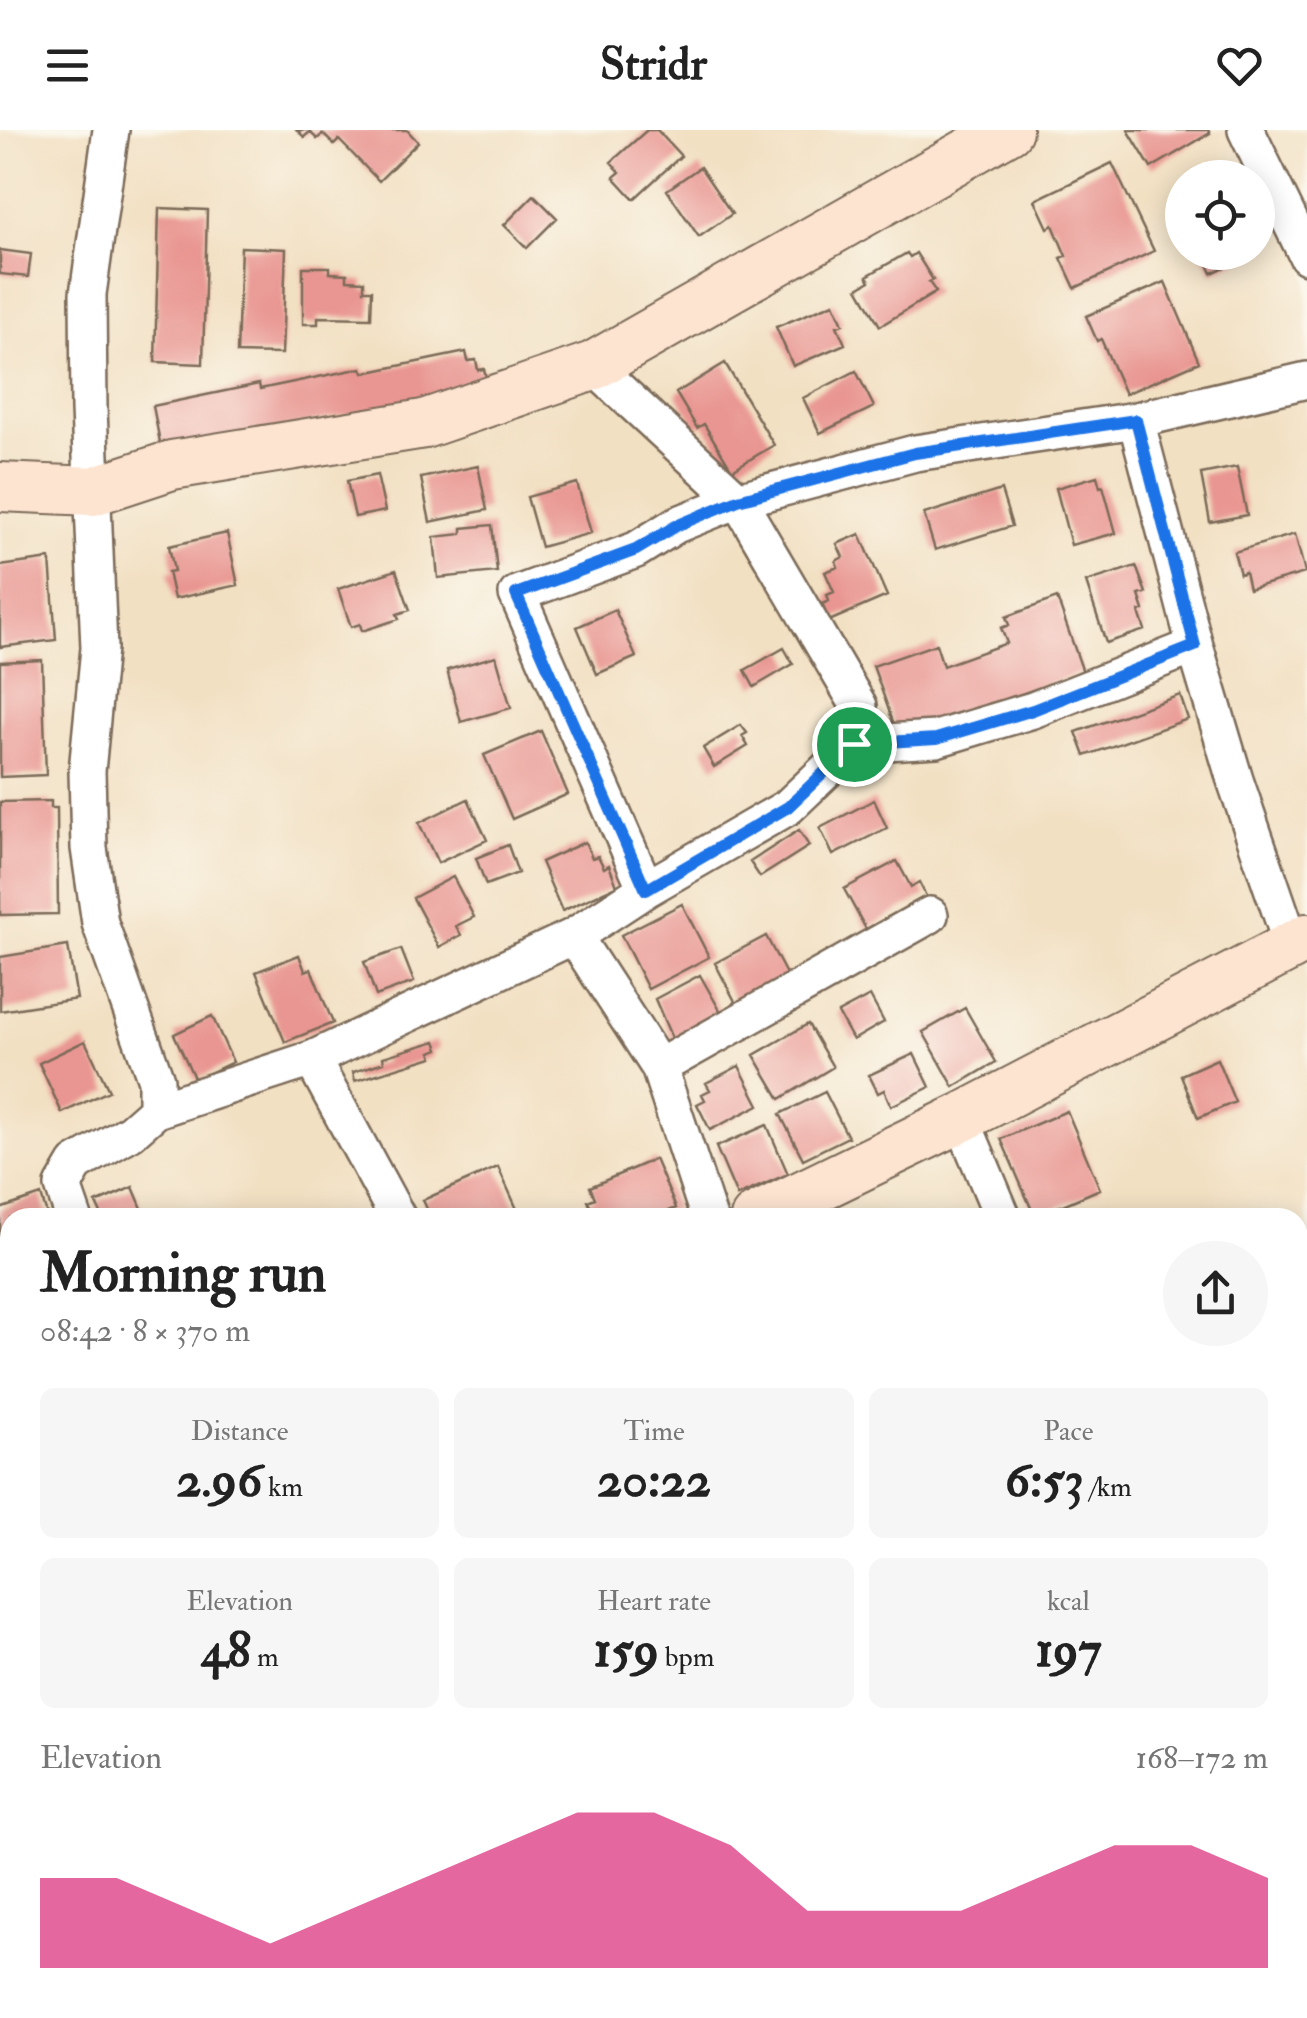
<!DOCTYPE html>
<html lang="en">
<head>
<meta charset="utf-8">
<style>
	body { margin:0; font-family:"IM FELL Double Pica",serif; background:#f6f6f6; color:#222; height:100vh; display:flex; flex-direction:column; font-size:38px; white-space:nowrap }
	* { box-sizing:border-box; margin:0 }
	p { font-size:32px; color:#767676 }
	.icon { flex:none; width:55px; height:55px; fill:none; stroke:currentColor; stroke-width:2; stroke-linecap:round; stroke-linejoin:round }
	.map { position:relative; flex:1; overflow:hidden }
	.sheet { position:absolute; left:0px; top:1078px; width:1308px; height:812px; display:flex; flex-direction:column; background:#fff; border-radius:30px 30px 0 0; box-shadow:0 5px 25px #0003 }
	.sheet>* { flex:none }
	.buttons { position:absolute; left:1165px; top:30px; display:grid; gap:20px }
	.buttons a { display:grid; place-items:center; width:110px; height:110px; border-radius:50%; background:#fff; box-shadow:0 5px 25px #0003; font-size:50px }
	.pin { position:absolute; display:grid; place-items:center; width:85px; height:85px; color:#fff; margin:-42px; border:5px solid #fff; border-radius:50%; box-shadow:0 2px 10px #0007 }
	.round { display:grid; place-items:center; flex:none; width:105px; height:105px; border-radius:52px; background:#f6f6f6 }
	.overview { display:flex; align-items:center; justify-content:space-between; height:170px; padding:0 40px }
	h1 { font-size:55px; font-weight:700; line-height:75px }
	.figures { display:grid; grid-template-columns:repeat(3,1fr); gap:15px; height:170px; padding:10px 40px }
	.figures div { display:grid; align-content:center; border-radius:15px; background:#f6f6f6; text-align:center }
	.figures b { font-size:50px; font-weight:700 }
	.figures small { font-size:28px; font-weight:400 }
	.figures p { font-size:28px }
	.chart { height:280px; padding:20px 40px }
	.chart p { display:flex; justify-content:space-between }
	.chart svg { width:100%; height:180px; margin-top:10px; fill:#db2777; opacity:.7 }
	header { display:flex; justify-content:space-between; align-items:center; height:130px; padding:0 40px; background:#fff; font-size:45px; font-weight:700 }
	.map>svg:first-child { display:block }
	.building { fill:#e99692 }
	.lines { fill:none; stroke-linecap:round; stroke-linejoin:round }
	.street-casing { stroke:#7b6a58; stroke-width:40 }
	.secondary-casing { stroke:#7b6a58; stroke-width:52 }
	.street { stroke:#fff; stroke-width:35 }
	.secondary { stroke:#fde4d1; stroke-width:48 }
	.route-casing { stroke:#fff; stroke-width:20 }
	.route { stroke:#1a73e8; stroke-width:12 }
</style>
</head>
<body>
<header><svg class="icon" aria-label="menu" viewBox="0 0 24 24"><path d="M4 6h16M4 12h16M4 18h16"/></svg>Stridr<svg class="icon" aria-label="heart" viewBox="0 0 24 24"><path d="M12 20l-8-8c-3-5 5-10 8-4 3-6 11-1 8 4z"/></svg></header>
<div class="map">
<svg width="1307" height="1888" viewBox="0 0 1307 1888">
	<rect width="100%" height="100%" fill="#fbf7ec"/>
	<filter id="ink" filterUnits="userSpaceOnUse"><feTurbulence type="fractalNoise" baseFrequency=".01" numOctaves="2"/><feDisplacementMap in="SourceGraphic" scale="20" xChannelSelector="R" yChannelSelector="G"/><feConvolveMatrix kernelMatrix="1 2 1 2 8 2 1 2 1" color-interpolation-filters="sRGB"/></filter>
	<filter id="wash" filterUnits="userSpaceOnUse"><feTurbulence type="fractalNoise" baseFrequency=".0048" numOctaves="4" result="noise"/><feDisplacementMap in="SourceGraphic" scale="40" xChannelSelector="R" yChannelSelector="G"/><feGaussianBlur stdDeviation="2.25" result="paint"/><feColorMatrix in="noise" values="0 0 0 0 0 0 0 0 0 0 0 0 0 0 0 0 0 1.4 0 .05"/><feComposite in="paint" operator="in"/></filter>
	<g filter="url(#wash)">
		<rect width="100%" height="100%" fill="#f2e0c3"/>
		<g id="blocks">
			<path class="building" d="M297,0H407L418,12L379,51L339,10L334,15L323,4L317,9L310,2L304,7Z
				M647,0H657L681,26L634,69L614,47L620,42L611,32Z
				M1128,0H1208L1210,3L1151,38Z
				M1112,33L1154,121L1075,158L1061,128L1066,126L1053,95L1048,98L1035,70Z
				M700,37L732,84L699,107L667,60Z
				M534,65L557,88L527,118L504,95Z
				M159,78L207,80L203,234L155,232Z
				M241,117L286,119L282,224L237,223Z
				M0,120L31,124L28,147L0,144Z
				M1202,122H1257L1212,143Z
				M907,123L910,127L916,123L933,150L929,152L936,162L880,196L858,158L870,151L867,146Z
				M303,137H330V143L347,144V150L364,151V160H372L371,188L318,187V194H303Z
				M1165,152L1199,232L1125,264L1101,209L1097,211L1086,186Z
				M834,173L843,194L837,196L845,214L793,236L776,197Z
				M466,222L468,231L476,230L478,240L484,239L488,256L162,323L153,276L259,254L260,259L362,238L364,243Z
				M725,233L774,315L732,340L704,294L697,298L676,263Z
				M856,241L874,277L820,303L803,268Z
				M478,336L487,380L430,392L421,348Z
				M1237,337L1247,385L1210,392L1201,344Z
				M377,345L385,381L355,387L347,351Z
				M1097,346L1100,357L1103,356L1116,403L1071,415L1056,358Z
				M577,353L591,403L541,417L527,367Z
				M1001,360L1012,396L935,420L924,384Z
				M492,395L497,442L438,448L434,407L462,404V398Z
				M227,403L238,455L174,469L168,442L174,441L169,416Z
				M860,404L887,466L829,491L822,474L829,471L827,465L834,462L825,442L838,437L836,431L843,427L837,414Z
				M1295,404L1305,443L1249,459L1245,442L1240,444L1234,422Z
				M50,429L56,510L0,517V436Z
				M1136,436L1146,463L1139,465L1144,480L1139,482L1145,500L1106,513L1086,452Z
				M396,440L410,480L397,484L399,489L362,501L360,494L351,497L338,459Z
				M1057,468L1083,542L917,601L897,603L873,536L936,514L943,536L1007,513L1001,498L1009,495L1006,487Z
				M615,480L636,527L597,544L577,497Z
				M784,518L793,534L754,557L745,540Z
				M496,526L511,578L461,592L447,540Z
				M42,530L46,645L0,647V532Z
				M1180,565L1188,589L1085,626L1076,602Z
				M741,595L747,603L742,606L748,616L714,637L703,618Z
				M541,601L568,664L512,689L484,625Z
				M468,669L487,710L438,733L419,693Z
				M874,670L887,698L833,725L820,698Z
				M51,671V678H57L58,784L0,785V672Z
				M799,700L809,716L760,747L750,732Z
				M585,712L592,728L598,726L604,738L609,735L617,756L562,781L541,732Z
				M508,715L518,743L486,755L476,728Z
				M897,731L911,757L919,752L926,766L866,799L844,759Z
				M453,747L474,787L456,796L461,805L439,817L413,768Z
				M682,774L709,827L648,859L621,805Z
				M766,806L788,848L737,875L715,833Z
				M68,816L77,869L0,881V827Z
				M401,819L414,852L376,866L364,832Z
				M299,825L305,841L311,839L333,893L285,912L256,842Z
				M700,845L722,884L673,911L655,869Z
				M870,866L884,892L853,910L838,883Z
				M965,878L996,932L954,957L923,902Z
				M212,886L233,932L195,950L174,904Z
				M808,894L833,937L780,969L754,925Z
				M85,911L109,961L62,983L39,933Z
				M436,911L439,919L431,922L433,927L355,951L353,942L384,932L383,927Z
				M914,924L930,957L891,976L884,960L878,963L869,945Z
				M1217,929L1235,972L1198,988L1181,945Z
				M739,936L759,975L710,1000L697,974L705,970L702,964L710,960L706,953Z
				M825,962L848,1007L803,1029L780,984Z
				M1067,981L1100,1059L1035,1087L1001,1009Z
				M767,995L788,1044L737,1066L716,1017Z
				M655,1029L676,1078L653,1088H595L588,1071L595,1068L590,1057Z
				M498,1037L521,1088H431L423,1070Z
				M133,1057L146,1088H103L96,1073Z
				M41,1065L48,1088H10V1123L0,1127V1079Z
				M6,1186L10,1198V1291L0,1294V1189Z
				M1307,1214V1242L1298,1225V1219Z
				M1307,1414V1468L1298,1446V1418Z
				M4,1458L10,1475V1530L0,1533V1459Z
				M1298,1475L1307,1497V1552L1298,1556Z
				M0,1677L10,1695L6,1698L10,1705L0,1710Z
				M1307,1680V1737L1298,1742V1685Z
				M1304,1876L1307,1888H1273L1298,1880Z
				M168,1880H219L207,1888H173Z
				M553,1880H601L605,1888H537Z
				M631,1880H673V1881L651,1888H633Z
				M1111,1880H1125L1128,1888H1090Z
				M1184,1880H1240L1221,1888H1187Z"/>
		</g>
	</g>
	<g filter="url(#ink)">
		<use href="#blocks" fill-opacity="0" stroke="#7b6a58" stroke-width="2.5"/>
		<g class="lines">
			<g class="street-casing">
				<path id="street" d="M1246,0L1307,126
					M1136,290L1195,516L1235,650L1292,816
					M854,614L936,609L1033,580L1195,516
					M646,759L517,464L636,420L676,395L738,370L915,323L1136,290L1307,250
					M574,806L659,937L709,1088
					M312,929L398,1088
					M659,937L930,785
					M156,980L312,929L574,806L646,759L788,677L854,614L859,576L738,370L593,236
					M961,988L1003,1088
					M74,1088L63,1056L76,1034L131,1002L156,980V950L100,793L89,718L87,641L99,518L89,279L88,164L111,0
					M0,1372L10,1399
					M1298,1772L1307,1769
					M459,1880L463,1888
					M706,1880L709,1888
					M968,1880L971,1888
					M999,1888L1020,1880"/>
			</g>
			<g class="secondary-casing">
				<path id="secondary" d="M0,357L93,361L172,335L424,294L593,236L1008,0
					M755,1088L961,988L1307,808
					M1298,1310L1307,1304
					M0,1736L10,1730
					M314,1888L322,1880"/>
			</g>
			<use href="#street" class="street"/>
			<use href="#secondary" class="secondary"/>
		</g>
	</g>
	<g class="lines" filter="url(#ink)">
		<g class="route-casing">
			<path id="route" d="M1136,290L1195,516L1033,580L936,609L854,614L788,677L646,760L516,464L636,420L676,396L738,370L915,323Z"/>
		</g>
		<use href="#route" class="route"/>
	</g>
</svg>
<div class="buttons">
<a><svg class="icon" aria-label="locate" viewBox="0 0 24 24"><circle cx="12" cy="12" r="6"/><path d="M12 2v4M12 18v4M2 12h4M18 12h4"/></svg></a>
</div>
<div class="pin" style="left:854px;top:614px;background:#1e9e55"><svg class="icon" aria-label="arrive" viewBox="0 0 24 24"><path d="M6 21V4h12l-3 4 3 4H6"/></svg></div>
<section class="sheet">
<div class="overview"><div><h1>Morning run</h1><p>08:42 · 8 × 370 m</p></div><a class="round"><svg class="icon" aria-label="share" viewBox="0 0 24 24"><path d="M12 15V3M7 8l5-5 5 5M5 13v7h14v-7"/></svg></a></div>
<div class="figures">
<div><p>Distance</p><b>2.96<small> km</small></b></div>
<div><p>Time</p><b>20:22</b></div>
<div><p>Pace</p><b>6:53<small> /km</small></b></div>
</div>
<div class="figures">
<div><p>Elevation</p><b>48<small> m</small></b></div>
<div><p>Heart rate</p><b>159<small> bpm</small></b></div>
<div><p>kcal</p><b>197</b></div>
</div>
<div class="chart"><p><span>Elevation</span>168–172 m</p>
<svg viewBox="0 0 160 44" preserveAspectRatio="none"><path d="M0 44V22L10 22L20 30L30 38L40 30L50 22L60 14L70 6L80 6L90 14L100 30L110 30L120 30L130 22L140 14L150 14L160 22V44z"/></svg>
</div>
</section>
</div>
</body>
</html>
